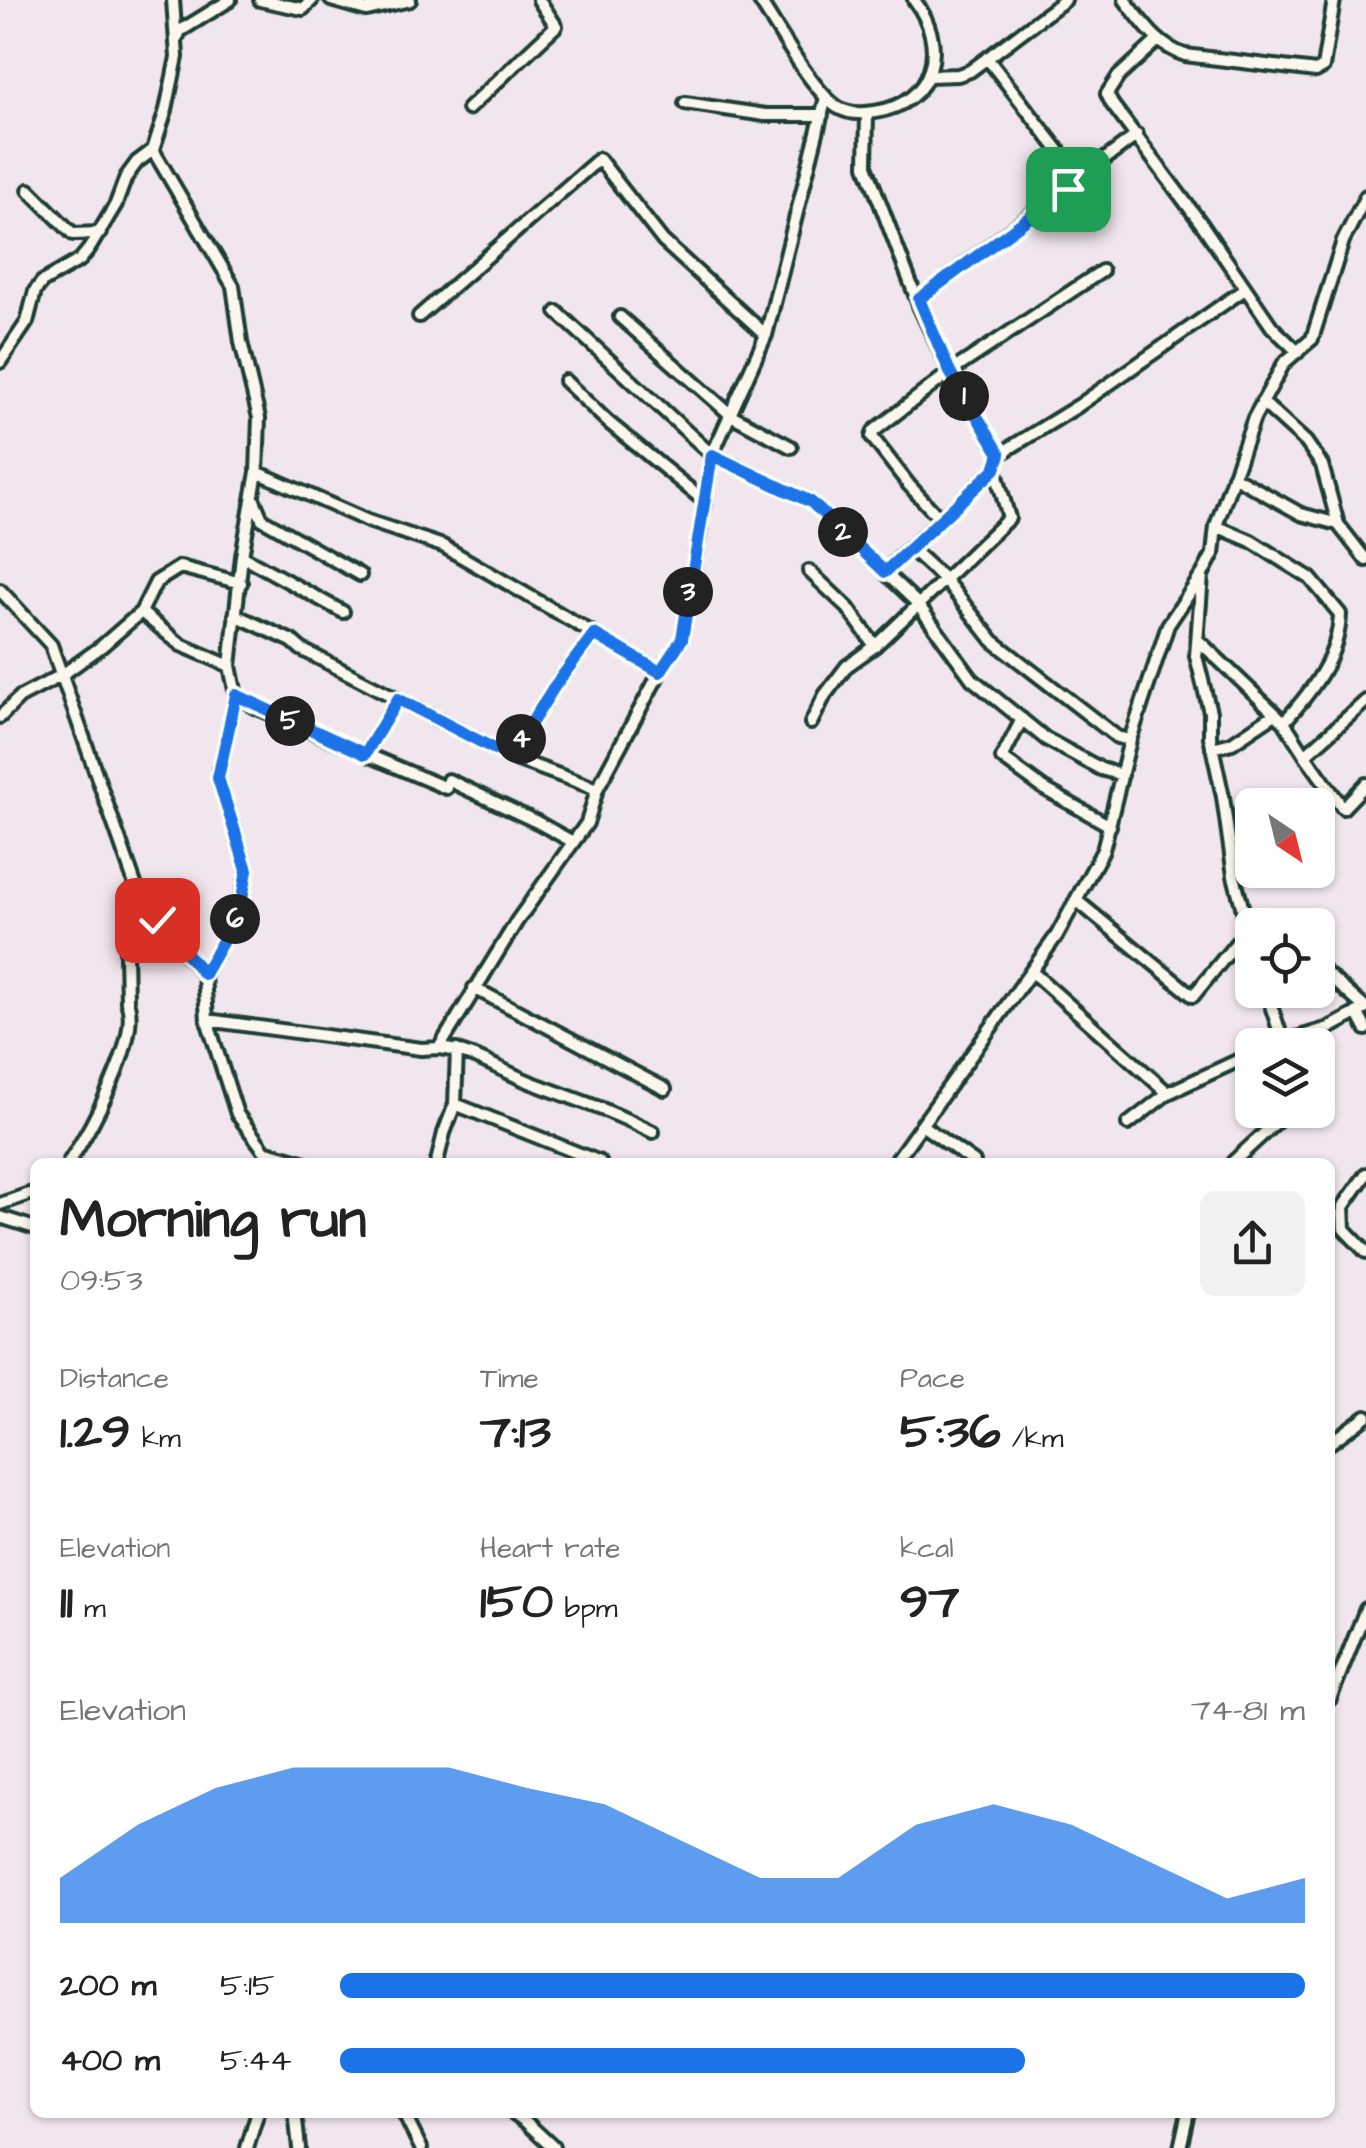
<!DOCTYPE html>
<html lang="en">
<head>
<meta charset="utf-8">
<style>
	body { margin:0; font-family:"Architects Daughter",sans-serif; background:#f2f2f2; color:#222; height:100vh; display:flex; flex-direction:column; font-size:38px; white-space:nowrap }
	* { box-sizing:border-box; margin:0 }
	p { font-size:32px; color:#767676 }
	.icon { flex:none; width:55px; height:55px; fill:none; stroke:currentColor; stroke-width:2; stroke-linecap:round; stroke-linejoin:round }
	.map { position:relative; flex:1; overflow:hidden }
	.panel { position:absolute; left:30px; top:1158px; width:1305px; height:960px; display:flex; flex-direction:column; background:#fff; border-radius:15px; box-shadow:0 2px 8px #0004 }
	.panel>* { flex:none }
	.needle { width:65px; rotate:145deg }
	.tools { position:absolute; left:1235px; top:788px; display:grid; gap:20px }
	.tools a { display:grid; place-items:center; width:100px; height:100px; border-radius:15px; background:#fff; box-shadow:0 2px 8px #0004; font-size:50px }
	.pin { position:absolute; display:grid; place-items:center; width:85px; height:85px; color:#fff; margin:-42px; border-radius:20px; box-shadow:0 5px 15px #0006 }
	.km { position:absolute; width:50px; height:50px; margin:-25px; border-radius:50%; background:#222; color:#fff; font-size:28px; line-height:50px; text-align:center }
	.round { display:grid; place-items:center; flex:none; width:105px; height:105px; border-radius:15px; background:#f2f2f2 }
	.headline { display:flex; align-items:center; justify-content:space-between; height:170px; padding:0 30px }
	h1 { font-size:55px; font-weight:700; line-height:75px }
	.stats { display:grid; grid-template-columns:repeat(3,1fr); gap:15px; height:170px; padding:10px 30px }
	.stats div { display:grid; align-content:center }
	.stats b { font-size:50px; font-weight:700 }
	.stats small { font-size:28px; font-weight:400 }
	.stats p { font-size:28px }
	.chart { height:280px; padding:20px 30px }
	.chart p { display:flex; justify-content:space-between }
	.chart svg { width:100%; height:180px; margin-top:10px; fill:#1a73e8; opacity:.7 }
	ul { padding:0 30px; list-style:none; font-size:32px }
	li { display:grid; grid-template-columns:160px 120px 1fr; align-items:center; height:75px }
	li i { height:25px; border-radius:12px; background:#1a73e8 }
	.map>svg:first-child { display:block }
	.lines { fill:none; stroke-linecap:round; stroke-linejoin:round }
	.street-casing { stroke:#1f3d34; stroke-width:18 }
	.street { stroke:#fbf7ec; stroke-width:10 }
	.route-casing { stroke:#fff; stroke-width:20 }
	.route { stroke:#1a73e8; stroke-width:12 }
</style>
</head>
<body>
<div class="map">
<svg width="1366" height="2148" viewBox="0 0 1366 2148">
	<rect width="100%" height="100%" fill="#f1e6ed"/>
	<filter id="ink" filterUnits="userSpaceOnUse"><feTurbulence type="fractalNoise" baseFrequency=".01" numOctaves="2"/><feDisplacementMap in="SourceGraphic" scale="20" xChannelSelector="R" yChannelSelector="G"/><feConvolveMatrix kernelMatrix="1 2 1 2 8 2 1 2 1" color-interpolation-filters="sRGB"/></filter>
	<g filter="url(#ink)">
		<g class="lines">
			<g class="street-casing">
				<path id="street" d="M260,0L303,9L312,0
					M331,0L366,10L410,0
					M759,0C777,27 812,90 837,107C848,114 863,114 875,112C935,103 949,45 914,0
					M1125,0C1143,23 1157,46 1185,55L1316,71L1323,67L1334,0
					M177,38L180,31L230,0
					M1157,41L1118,77L1107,94L1112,104L1203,226L1272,327L1298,352
					M987,58L1080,178
					M928,76L958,75L970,71L1065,0
					M685,103L765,115H822
					M468,109L556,26L539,0
					M867,114L866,166L920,308L950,372L1000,454
					M153,150L233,286L241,342L259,418L257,472L242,556L230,666L236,695L218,778L247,870L239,911L204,975
					M29,190L73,234L100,233
					M919,299L1137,135
					M557,312L712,455L811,502L917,603L972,679L1046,739L1101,769L1122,775
					M419,316L599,159L663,241L766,335
					M620,317L731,415L791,447
					M0,362L27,322L35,291L42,282L80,260L89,249L116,204L126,177L137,162L153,150L166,110L177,57L173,0
					M565,381L608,422L703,500
					M1262,402L1306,442L1322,465L1338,524
					M257,472L368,521L443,546L660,672
					M1233,476L1301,514L1338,524L1366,560
					M253,498L262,519L360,575
					M941,520L909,485L872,437L874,431L950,372L1102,271
					M1216,526L1251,541L1310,578L1340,614C1339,657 1312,691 1284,722L1305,755
					M910,548L945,580L993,641L1117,737L1130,740
					M242,556L343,612
					M809,571L848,608L875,646
					M885,571L995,469L1000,454L1078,406L1245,289
					M0,590L51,645L142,904L204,975L207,1020L237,1114L273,1162
					M141,612L181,645L230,666
					M235,615L292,641L301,649L398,699L365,754
					M1198,640L1284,722
					M236,695L255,707L446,788
					M398,699L510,757L597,789
					M1366,701L1305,755L1343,808L1366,784
					M0,717L20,697L62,675L102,646L141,612L156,582L180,567L241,583
					M1022,719L1002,758L1043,788L1110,826
					M811,723L825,695L847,666L875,646L1009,518L995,469
					M1212,748L1232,743L1275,714
					M510,757L554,687L594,634
					M448,780L537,822L573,842
					M1076,900L1193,996L1248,929
					M1252,933L1248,929L1234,876L1223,797L1210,737V712L1196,656L1202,575L1213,554L1216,526L1254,418L1284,363L1312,339L1343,241L1366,196
					M1318,966L1364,1007
					M1032,972L1168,1093
					M474,988L665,1089
					M1266,990L1284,1045
					M1357,1012L1366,1029
					M207,1020L421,1049L439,1048L517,921L587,823L597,789L660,672L682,639L712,455L766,335L826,97
					M1272,1045L1329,1028L1366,1008
					M439,1048C474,1051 502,1072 535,1084C577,1100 612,1111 653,1132
					M455,1104L600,1162
					M1128,1124L1168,1093L1252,1054
					M923,1126L974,1162
					M267,1152L303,1162
					M69,1162C89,1132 142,1037 127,1002L126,952L137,929L157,920
					M437,1162L444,1133L455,1104L457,1050
					M895,1162L1057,935L1103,850L1130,740L1168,625L1201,576
					M1233,1162L1284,1115L1286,1110
					M1366,1174L1343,1207L1344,1229L1366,1252
					M0,1204L35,1192
					M0,1217L35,1228
					M1330,1443L1366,1416
					M1330,1699L1366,1609
					M295,2112L299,2148
					M403,2112L421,2148
					M512,2112L526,2122L553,2147
					M247,2148L258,2112
					M1180,2148L1188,2112"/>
			</g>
			<use href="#street" class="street"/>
		</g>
	</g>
	<g class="lines" filter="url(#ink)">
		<g class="route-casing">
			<path id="route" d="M157,920L204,974L240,911L247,870L218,778L236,695L365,754L398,699L510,757L554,687L594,634L660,672L682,639L712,455L811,502L885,572L995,469L1000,454L950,372L919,299L1068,189"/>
		</g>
		<use href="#route" class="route"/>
	</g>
</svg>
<div class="tools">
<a><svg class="needle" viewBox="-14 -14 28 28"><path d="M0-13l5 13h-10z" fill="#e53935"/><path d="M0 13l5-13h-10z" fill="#767676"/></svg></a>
<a><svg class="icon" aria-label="locate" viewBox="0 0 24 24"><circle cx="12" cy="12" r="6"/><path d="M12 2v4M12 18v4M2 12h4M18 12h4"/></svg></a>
<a><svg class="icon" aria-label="layers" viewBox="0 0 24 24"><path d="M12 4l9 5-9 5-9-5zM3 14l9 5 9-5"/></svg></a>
</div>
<div class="pin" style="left:1068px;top:189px;background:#1e9e55"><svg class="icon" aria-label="arrive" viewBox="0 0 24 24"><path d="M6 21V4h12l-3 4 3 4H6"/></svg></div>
<div class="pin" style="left:157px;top:920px;background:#d93025"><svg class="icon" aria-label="check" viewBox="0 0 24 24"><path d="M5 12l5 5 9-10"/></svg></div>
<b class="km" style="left:964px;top:396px">1</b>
<b class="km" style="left:843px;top:532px">2</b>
<b class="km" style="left:688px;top:592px">3</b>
<b class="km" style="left:521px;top:739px">4</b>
<b class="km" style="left:290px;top:721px">5</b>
<b class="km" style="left:235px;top:919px">6</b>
<section class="panel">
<div class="headline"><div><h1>Morning run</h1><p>09:53</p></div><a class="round"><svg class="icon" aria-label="share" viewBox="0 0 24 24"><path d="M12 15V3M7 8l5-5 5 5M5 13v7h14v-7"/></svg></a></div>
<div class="stats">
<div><p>Distance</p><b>1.29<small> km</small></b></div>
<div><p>Time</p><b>7:13</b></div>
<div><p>Pace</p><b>5:36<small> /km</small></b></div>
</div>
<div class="stats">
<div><p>Elevation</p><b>11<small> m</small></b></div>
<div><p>Heart rate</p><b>150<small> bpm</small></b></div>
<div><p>kcal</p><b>97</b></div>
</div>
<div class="chart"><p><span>Elevation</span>74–81 m</p>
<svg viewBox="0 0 160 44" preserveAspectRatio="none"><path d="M0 44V33L10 20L20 11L30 6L40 6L50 6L60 11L70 15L80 24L90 33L100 33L110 20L120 15L130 20L140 29L150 38L160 33V44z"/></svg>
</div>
<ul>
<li><b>200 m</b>5:15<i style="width:100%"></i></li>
<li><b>400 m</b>5:44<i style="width:71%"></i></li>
</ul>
</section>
</div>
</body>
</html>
